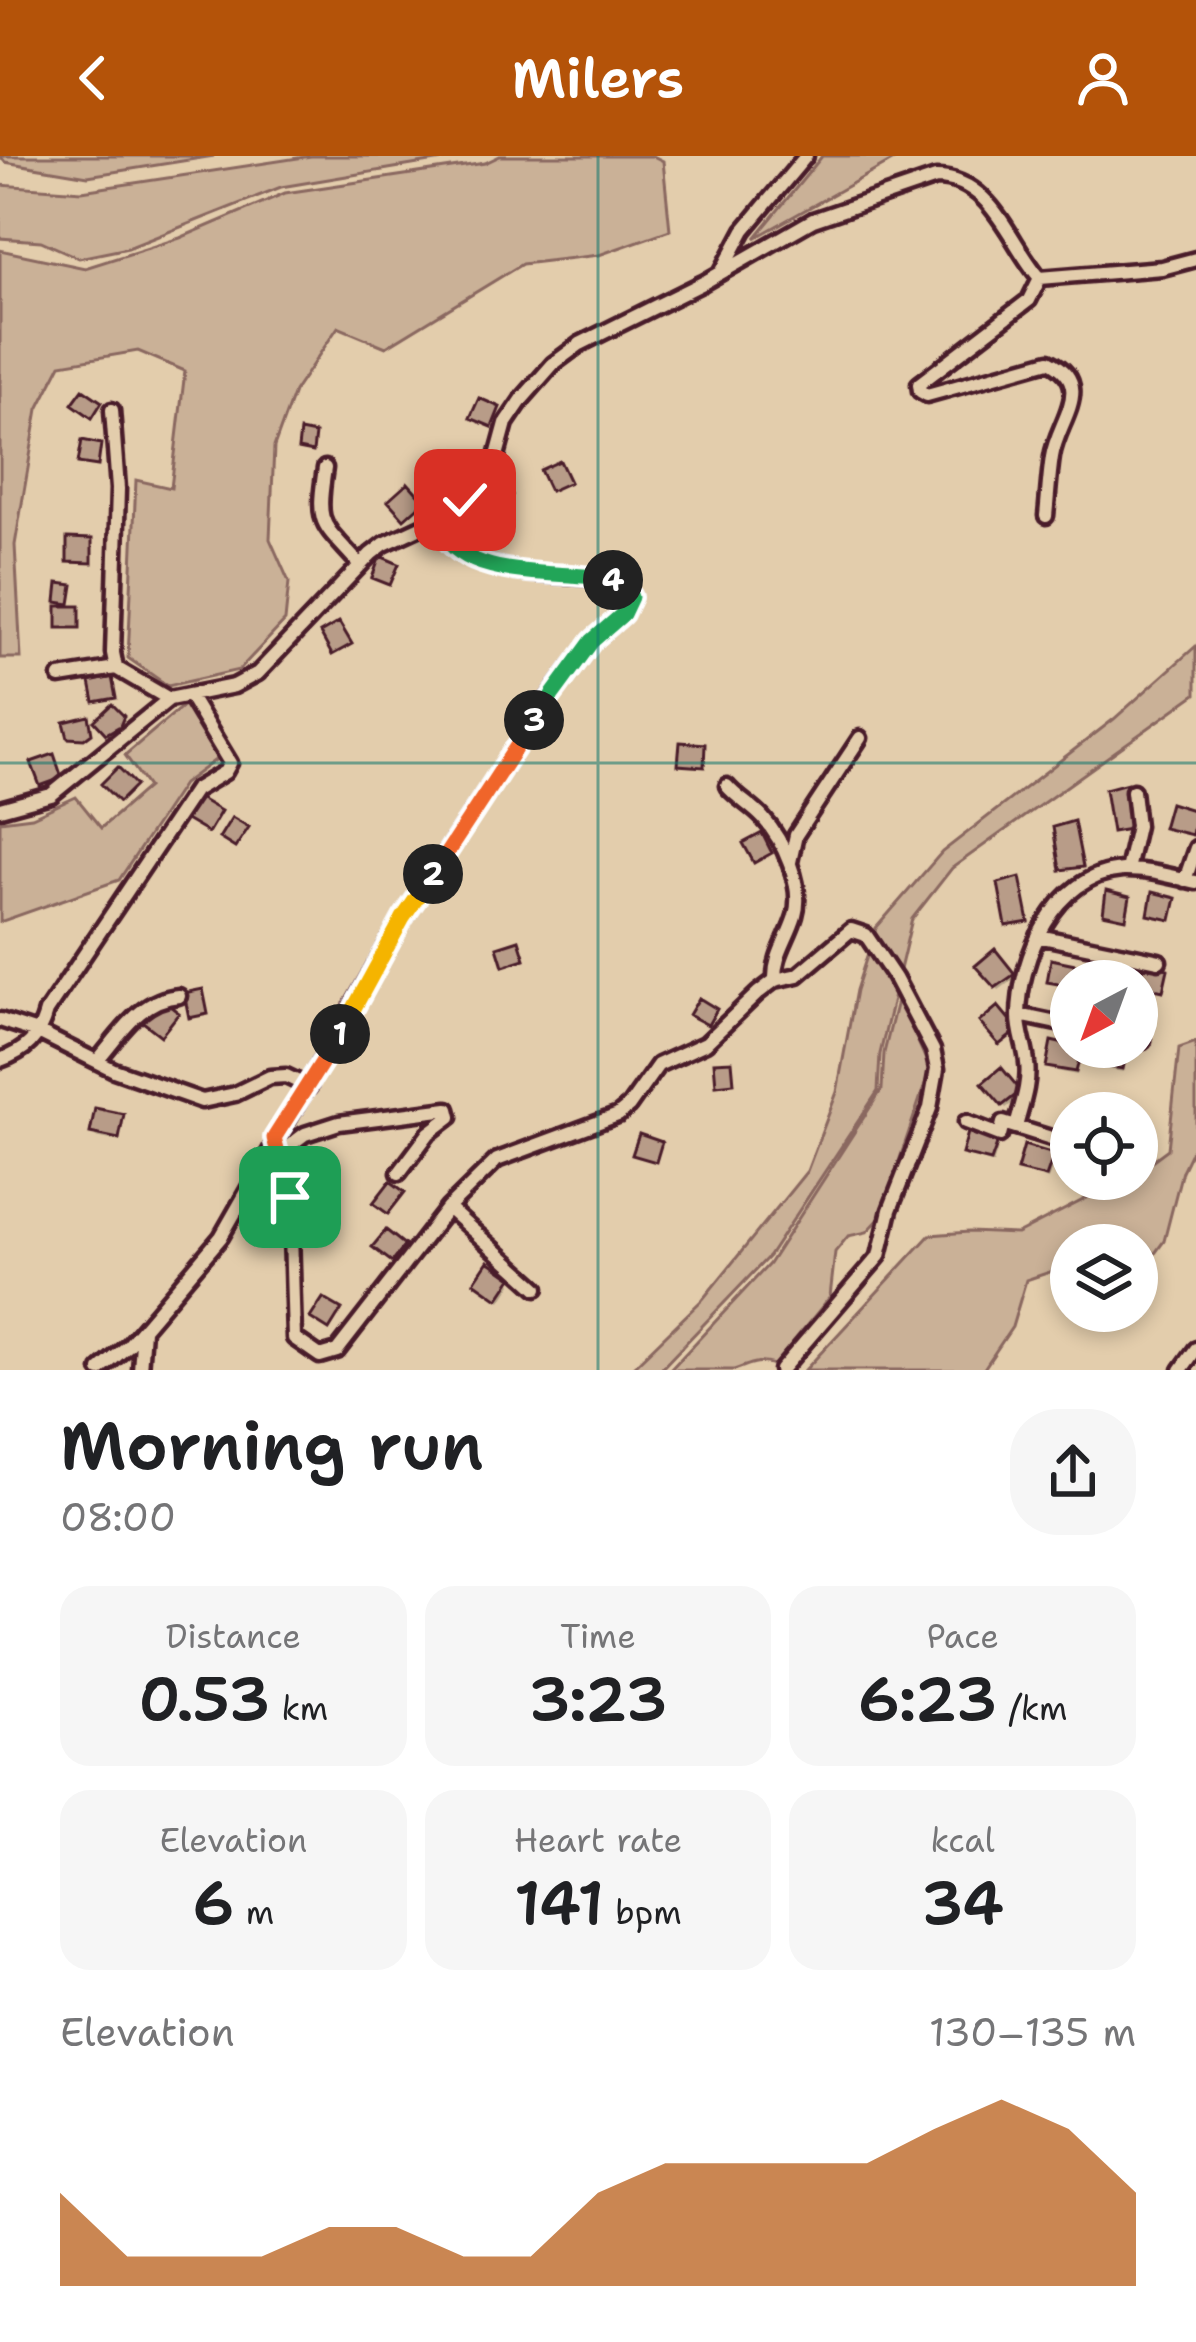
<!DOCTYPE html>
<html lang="en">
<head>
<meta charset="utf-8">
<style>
	body { margin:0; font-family:"Shantell Sans",sans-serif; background:#f6f6f6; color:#202124; height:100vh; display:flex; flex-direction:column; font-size:45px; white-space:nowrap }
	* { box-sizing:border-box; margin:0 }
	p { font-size:39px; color:#757577 }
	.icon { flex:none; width:66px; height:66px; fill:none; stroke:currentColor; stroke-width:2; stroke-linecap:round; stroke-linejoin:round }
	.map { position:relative; height:1214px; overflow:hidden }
	.side { display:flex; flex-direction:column; background:#fff; flex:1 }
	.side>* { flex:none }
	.needle { width:78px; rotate:221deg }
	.fabs { position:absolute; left:1050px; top:804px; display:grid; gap:24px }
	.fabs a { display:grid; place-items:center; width:108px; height:108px; border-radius:50%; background:#fff; box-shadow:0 6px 18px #0003; font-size:60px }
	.pin { position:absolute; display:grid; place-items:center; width:102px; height:102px; color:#fff; margin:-51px; border-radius:24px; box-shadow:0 6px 18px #0006 }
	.km { position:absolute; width:60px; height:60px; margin:-30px; border-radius:50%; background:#222; color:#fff; font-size:33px; line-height:60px; text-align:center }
	.round { display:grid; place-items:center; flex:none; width:126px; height:126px; border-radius:48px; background:#f6f6f6 }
	.summary { display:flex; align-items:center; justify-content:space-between; height:204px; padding:0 60px }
	h1 { font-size:66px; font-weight:600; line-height:90px }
	.metrics { display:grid; grid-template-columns:repeat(3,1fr); gap:18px; height:204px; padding:12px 60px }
	.metrics div { display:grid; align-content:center; border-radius:30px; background:#f6f6f6; text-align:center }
	.metrics b { font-size:60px; font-weight:600 }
	.metrics small { font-size:33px; font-weight:400 }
	.metrics p { font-size:33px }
	.chart { height:336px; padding:24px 60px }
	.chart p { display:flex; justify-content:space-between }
	.chart svg { width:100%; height:216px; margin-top:12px; fill:#b45309; opacity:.7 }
	header { display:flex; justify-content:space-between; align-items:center; height:156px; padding:0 60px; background:#b45309; color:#fff; font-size:54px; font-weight:600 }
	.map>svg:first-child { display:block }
	.green { fill:#cab197; stroke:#8a6861; stroke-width:3 }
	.shadow { fill:#0003 }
	.building { fill:#b89c88; stroke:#4a1f2b; stroke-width:3 }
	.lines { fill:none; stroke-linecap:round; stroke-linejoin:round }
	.minor-casing { stroke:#4a1f2b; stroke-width:21 }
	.minor { stroke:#e3cdac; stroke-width:12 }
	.split-1-casing { stroke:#fff; stroke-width:24 }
	.split-2-casing { stroke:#fff; stroke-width:24 }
	.split-3-casing { stroke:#fff; stroke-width:24 }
	.split-4-casing { stroke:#fff; stroke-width:24 }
	.split-5-casing { stroke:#fff; stroke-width:24 }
	.split-6-casing { stroke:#fff; stroke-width:24 }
	.split-1 { stroke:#f0652b; stroke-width:15 }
	.split-2 { stroke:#f5b400; stroke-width:15 }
	.split-3 { stroke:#f0652b; stroke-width:15 }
	.split-4 { stroke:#22a559; stroke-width:15 }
	.split-5 { stroke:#22a559; stroke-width:15 }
	.split-6 { stroke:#f5b400; stroke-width:15 }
	.grid { fill:none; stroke:#0f766e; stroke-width:3; stroke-opacity:0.55 }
</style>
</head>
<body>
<header><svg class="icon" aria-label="back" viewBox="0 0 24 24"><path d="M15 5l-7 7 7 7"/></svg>Milers<svg class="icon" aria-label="person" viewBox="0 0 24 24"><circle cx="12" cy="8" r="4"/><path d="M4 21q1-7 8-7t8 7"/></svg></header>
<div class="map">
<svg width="1196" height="1214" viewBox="0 0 1196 1214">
	<rect width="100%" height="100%" fill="#e3cdac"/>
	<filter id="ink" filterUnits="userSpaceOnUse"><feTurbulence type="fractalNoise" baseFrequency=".00833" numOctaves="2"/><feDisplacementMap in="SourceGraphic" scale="24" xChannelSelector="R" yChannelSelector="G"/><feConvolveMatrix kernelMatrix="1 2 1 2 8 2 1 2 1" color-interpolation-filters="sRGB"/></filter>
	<g filter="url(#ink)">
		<path class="green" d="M0,0H214L88,20L5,6Z
			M311,0H466L281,31L128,92L79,102L41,85L0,82V29L82,35Z
			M500,0H653L663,5L670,74L599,99L522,108L386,191L338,171L294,236L274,291L270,383L289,426L285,465L239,514L168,530L128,502L136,324L171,332L185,215L138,195L61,208L38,253L15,389L21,502H0V94L85,112L180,82L285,37L485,7Z
			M822,0H901L755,82L819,4Z
			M1196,490V538L952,712L912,763L880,898L878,935L769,1100L660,1214H630L703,1143L807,1015L837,936L856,834L876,772L942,696L1114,563Z
			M185,548L218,602L183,628L119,724L0,766V665L32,661L76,641L101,672L148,631L125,599Z
			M898,841L930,913L880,1062L867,1076L848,1080L835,1096L830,1141L774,1209C755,1203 750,1209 734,1214C717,1214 688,1214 670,1214L769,1108L882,933L884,897Z
			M1196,886V986L1182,1015L1164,1085L1142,1115H1137V1089H1071V1109L1026,1124L1012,1171L983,1214H805L930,1079L969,1076L1017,1078L1124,1023H1137V1016L1168,993L1179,892Z"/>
		<path class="shadow" d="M995,798L1014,823L999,834L981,814Z
			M1099,891L1126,892L1124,916L1099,912Z
			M1080,895L1077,919L1052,914L1050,910Z
			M1000,916L1021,941L1006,952L988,932Z
			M122,960L120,986L96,981L93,977Z
			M997,985L999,989L993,1008L965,998Z
			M1052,1000L1054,1004L1048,1024L1021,1013Z
			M510,1124L512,1128L501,1145L477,1126Z"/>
		<path class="building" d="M83,233L102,246L92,262L72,248Z
			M479,242L500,251L492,271L470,262Z
			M300,275L315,278L313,296L298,293Z
			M82,284L101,288L98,310L78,307Z
			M560,305L570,326L550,335L540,314Z
			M494,323L512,339L497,355L479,339Z
			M408,327L424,345L404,363L388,345Z
			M67,382L92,383V407L67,406Z
			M380,400L399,408L390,429L372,422Z
			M58,427L73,429L70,448L56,446Z
			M57,450H80V472H57Z
			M339,466L352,488L332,499L320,477Z
			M112,521L116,542L94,546L90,526Z
			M112,548L124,560L120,570L106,578L94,565Z
			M89,560L92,577L84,583L68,582L64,566Z
			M680,586L705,588L704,611L678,609Z
			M54,598L62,622L40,630L31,606Z
			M118,611L136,629L119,646L101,628Z
			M1127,627L1136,672L1112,676L1105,633Z
			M197,641L221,655L208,677L184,663Z
			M1170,647L1196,655L1192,679L1163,672Z
			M232,661L249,671L235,692L219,682Z
			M1074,665L1083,711L1060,714L1053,671Z
			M762,677L772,697L754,707L743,687Z
			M1020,721L1029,766L1006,770L998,727Z
			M1106,735L1130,741L1126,763L1103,758Z
			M1152,736L1176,742L1171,764L1148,759Z
			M519,784L525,803L503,810L497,791Z
			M995,793L1015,818L995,832L975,810Z
			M1051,803L1075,808L1070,830L1047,826Z
			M1144,807L1168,813L1163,835L1141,830Z
			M1096,810L1120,816L1118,825H1094Z
			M203,833L208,858L189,862L184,837Z
			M699,842L717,853L708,869L689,859Z
			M161,843L179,857L161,880L143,866Z
			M998,850L1018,874L999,889L979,866Z
			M1051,885L1082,892L1076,916L1046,911Z
			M1096,891H1128L1123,913L1093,908Z
			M732,905L734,927L716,929L714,906Z
			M1001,911L1021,935L1002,950L982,927Z
			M95,952L124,958L119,983L90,977Z
			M969,973L999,983L991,1005L962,998Z
			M639,978L662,986L656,1006L632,999Z
			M1024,989L1054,998L1046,1021L1017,1014Z
			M390,1025L405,1036L388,1058L373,1047Z
			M386,1074L405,1089L392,1106L372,1091Z
			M488,1105L512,1122L498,1143L474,1126Z
			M323,1142L342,1153L329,1174L310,1162Z"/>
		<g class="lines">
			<g class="minor-casing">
				<path id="minor" d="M722,115L744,74L806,0
					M1040,122L1029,144L919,228L920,235L927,239L1049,205C1097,229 1057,265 1052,301C1049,320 1048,341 1046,360
					M112,254L118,333L113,497L116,512L169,543
					M325,312C316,371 321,365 359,408
					M60,521L116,512
					M727,630C737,642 752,650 763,662C783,684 804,730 795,760C788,783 774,800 775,824
					M0,653L51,639L169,543L234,530L258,517L371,398L384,388L436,364L465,344L486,320L497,300L506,267L523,242L553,208L580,188L703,127L813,64L936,22C992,22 1009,87 1040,122L1162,112L1196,103
					M790,706L796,679L860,582
					M1127,714L1137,670L1133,635
					M1185,724L1196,692
					M1038,780L1159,805
					M1019,859L1071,870
					M0,864L40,877L114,914L202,945L235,938L270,921L286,920L309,931
					M1137,883L1143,885
					M0,904C26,895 39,882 46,856L195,634L225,616L230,607L189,539
					M98,904C122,876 141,843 179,840
					M966,966L1000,979L1003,967L1067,987
					M1016,971C1021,951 1030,928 1027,907C1026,892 1019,877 1019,861C1019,802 1055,719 1122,714C1146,713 1173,721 1196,726
					M274,982L290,1041L294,1182L320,1200L337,1195L448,1052L497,1004L618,959L629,950L658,909L706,887L758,837L775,824L798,819L851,774L866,779L895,822L933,894L937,913L930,952L890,1054L879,1100L781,1214
					M277,999L305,978L339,967L448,953L450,961L429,977L399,1017
					M448,1052L537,1132
					M100,1214L129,1189L221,1081L403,762L548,543L592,485L623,458L631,441L624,426C561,413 470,431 436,364
					M140,1214L143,1174
					M1181,1214L1196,1193"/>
			</g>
			<use href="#minor" class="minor"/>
		</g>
	</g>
	<g class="lines" filter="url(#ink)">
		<g class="split-1-casing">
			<path id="split-1" d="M290,1041L274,982L340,878"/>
		</g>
		<g class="split-2-casing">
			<path id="split-2" d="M340,878L403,762L433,718"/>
		</g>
		<g class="split-3-casing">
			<path id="split-3" d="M433,718L534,564"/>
		</g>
		<g class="split-4-casing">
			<path id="split-4" d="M534,564L592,485L623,458L631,441L624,427L613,424"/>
		</g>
		<g class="split-5-casing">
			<path id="split-5" d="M442,376C468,427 564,413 613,424"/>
		</g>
		<g class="split-6-casing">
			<path id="split-6" d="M442,376L436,364L465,344"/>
		</g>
		<use href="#split-1" class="split-1"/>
		<use href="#split-2" class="split-2"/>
		<use href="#split-3" class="split-3"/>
		<use href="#split-4" class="split-4"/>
		<use href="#split-5" class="split-5"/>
		<use href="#split-6" class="split-6"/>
	</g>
	<path class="grid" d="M598,0V1214M0,607H1196"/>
</svg>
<div class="fabs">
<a><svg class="needle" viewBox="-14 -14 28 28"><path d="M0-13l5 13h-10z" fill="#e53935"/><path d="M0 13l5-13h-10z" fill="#757577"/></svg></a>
<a><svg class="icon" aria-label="locate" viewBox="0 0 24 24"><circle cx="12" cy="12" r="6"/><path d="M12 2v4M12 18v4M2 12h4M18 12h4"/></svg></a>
<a><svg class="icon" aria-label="layers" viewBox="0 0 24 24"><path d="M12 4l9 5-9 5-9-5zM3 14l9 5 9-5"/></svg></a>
</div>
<div class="pin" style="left:290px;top:1041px;background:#1e9e55"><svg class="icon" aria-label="arrive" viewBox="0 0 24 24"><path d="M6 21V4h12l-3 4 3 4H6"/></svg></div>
<div class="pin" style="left:465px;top:344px;background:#d93025"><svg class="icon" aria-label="check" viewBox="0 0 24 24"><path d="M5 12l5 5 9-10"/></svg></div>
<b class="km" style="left:340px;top:878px">1</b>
<b class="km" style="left:433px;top:718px">2</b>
<b class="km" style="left:534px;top:564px">3</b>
<b class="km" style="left:613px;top:424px">4</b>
</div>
<section class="side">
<div class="summary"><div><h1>Morning run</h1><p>08:00</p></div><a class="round"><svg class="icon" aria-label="share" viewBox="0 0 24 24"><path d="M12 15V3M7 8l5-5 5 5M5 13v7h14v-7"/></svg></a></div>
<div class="metrics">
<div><p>Distance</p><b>0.53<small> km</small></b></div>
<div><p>Time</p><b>3:23</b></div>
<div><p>Pace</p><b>6:23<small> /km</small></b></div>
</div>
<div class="metrics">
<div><p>Elevation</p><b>6<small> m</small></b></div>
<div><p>Heart rate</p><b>141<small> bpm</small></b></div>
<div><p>kcal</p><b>34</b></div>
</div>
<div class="chart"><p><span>Elevation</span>130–135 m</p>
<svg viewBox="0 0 160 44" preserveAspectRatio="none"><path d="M0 44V25L10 38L20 38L30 38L40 32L50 32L60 38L70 38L80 25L90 19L100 19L110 19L120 19L130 12L140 6L150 12L160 25V44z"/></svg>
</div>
</section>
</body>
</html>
